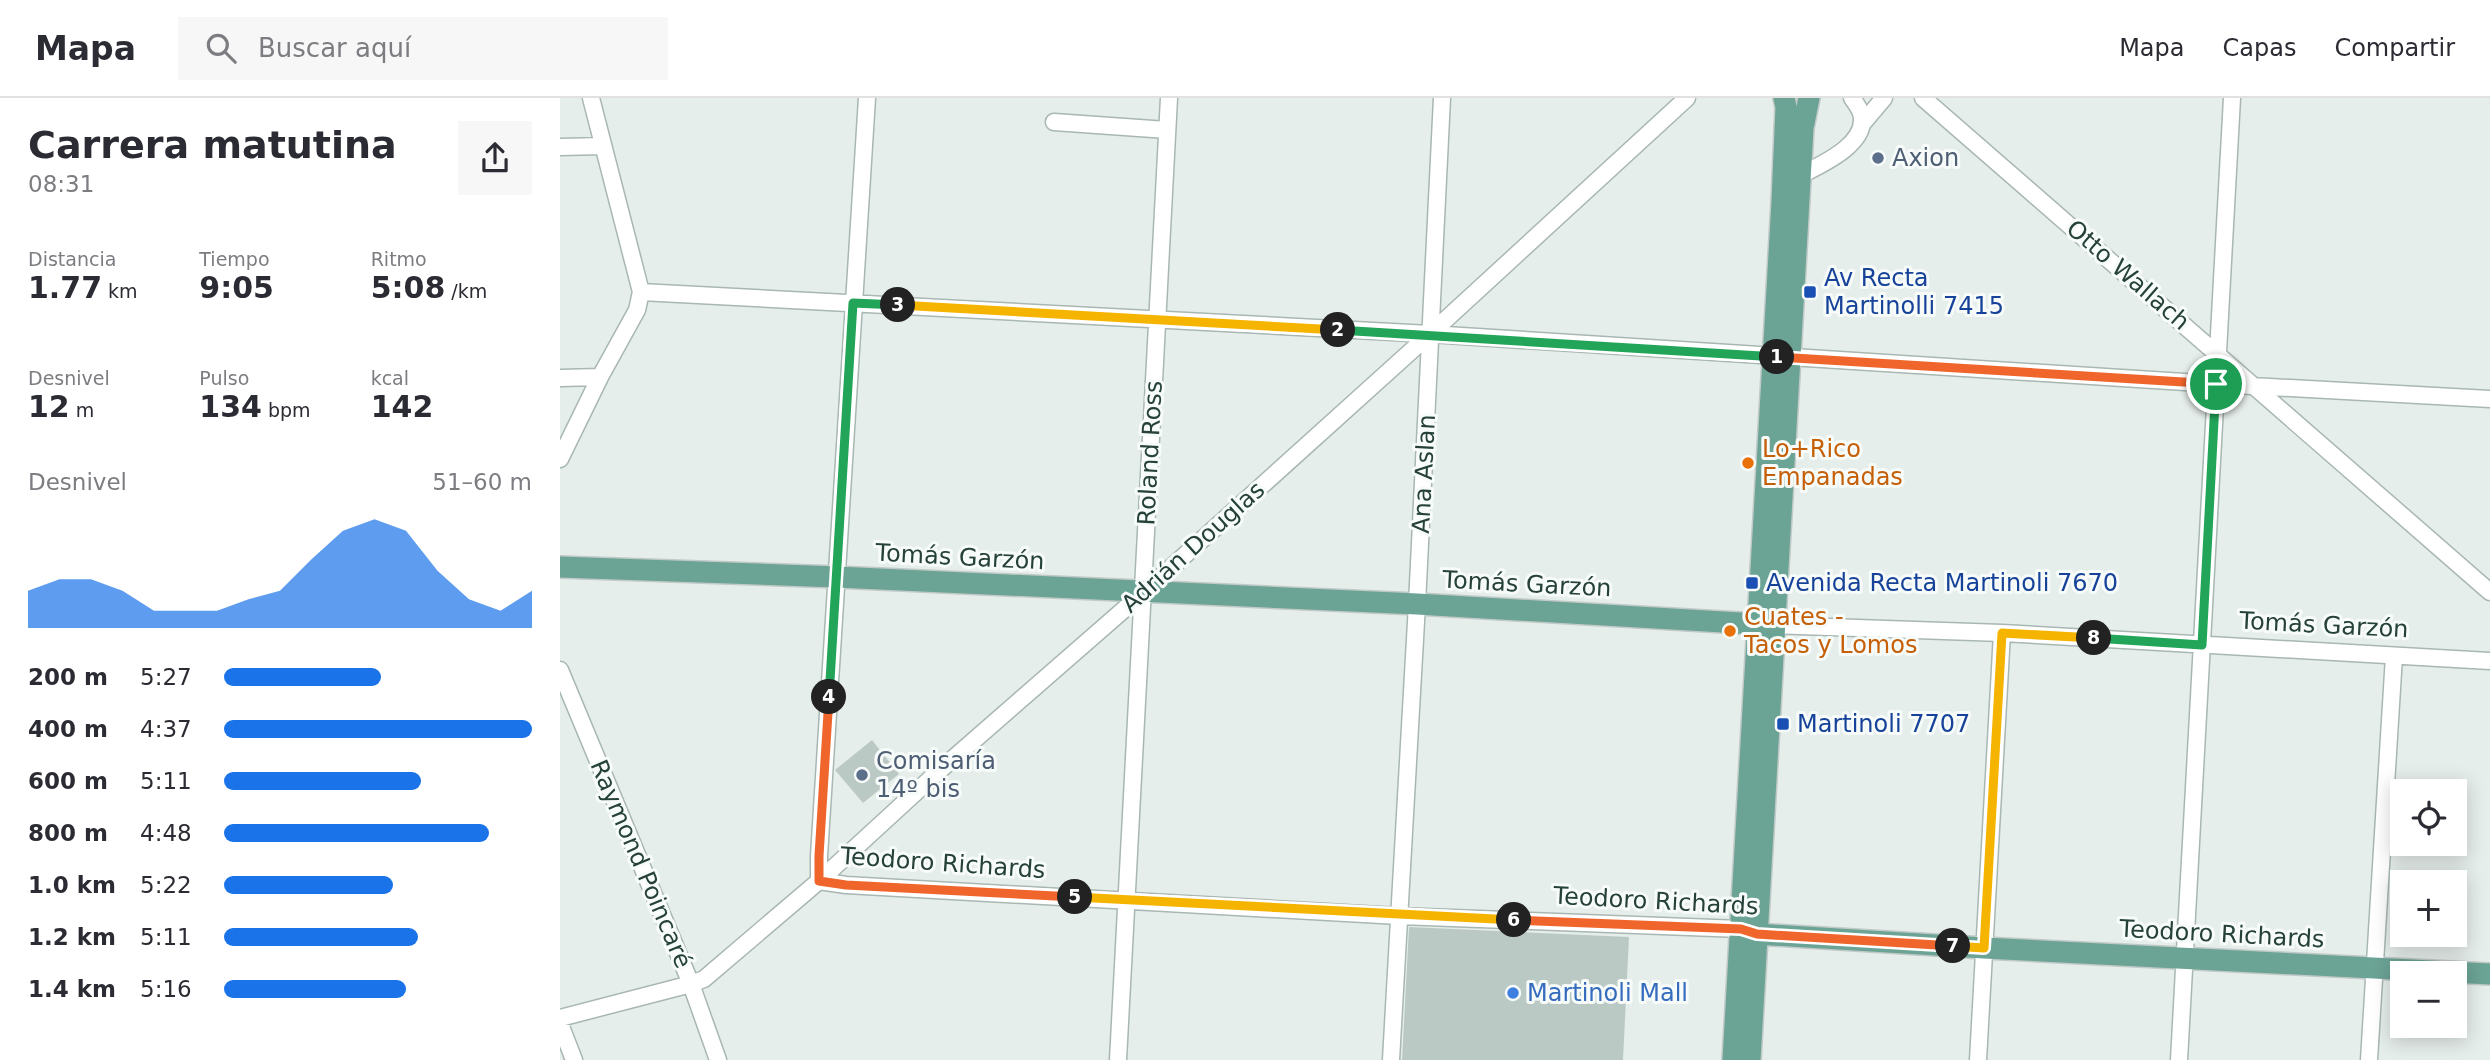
<!DOCTYPE html>
<html lang="es">
<head>
<meta charset="utf-8">
<style>
	body { margin:0; font-family:"DejaVu Sans",sans-serif; background:#f7f7f7; color:#2b2b33; height:100vh; display:flex; flex-direction:column; font-size:26px; white-space:nowrap }
	* { box-sizing:border-box; margin:0 }
	p { font-size:23px; color:#7c7c81 }
	.icon { flex:none; width:38px; height:38px; fill:none; stroke:currentColor; stroke-width:2; stroke-linecap:round; stroke-linejoin:round }
	.map { position:relative; flex:1; overflow:hidden }
	.side { display:flex; flex-direction:column; background:#fff; width:560px }
	.side>* { flex:none }
	.fabs { position:absolute; left:1830px; top:681px; display:grid; gap:14px }
	.fabs a { display:grid; place-items:center; width:77px; height:77px; border-radius:0px; background:#fff; box-shadow:0 4px 18px #0003; font-size:35px }
	.pin { position:absolute; display:grid; place-items:center; width:60px; height:60px; color:#fff; margin:-30px; border:4px solid #fff; border-radius:50%; box-shadow:0 2px 7px #0007 }
	.km { position:absolute; width:35px; height:35px; margin:-18px; border-radius:50%; background:#222; color:#fff; font-size:19px; line-height:35px; text-align:center }
	.round { display:grid; place-items:center; flex:none; width:74px; height:74px; border-radius:0px; background:#f7f7f7 }
	.summary { display:flex; align-items:center; justify-content:space-between; height:119px; padding:0 28px }
	h1 { font-size:38px; font-weight:700; line-height:52px }
	.metrics { display:grid; grid-template-columns:repeat(3,1fr); gap:10px; height:119px; padding:7px 28px }
	.metrics div { display:grid; align-content:center }
	.metrics b { font-size:30px; font-weight:700 }
	.metrics small { font-size:19px; font-weight:400 }
	.metrics p { font-size:19px }
	.chart { height:196px; padding:14px 28px }
	.chart p { display:flex; justify-content:space-between }
	.chart svg { width:100%; height:126px; margin-top:7px; fill:#1a73e8; opacity:.7 }
	ul { padding:0 28px; list-style:none; font-size:23px }
	li { display:grid; grid-template-columns:112px 84px 1fr; align-items:center; height:52px }
	li i { height:18px; border-radius:9px; background:#1a73e8 }
	header { display:flex; align-items:center; gap:42px; box-sizing:border-box; height:98px; padding:0 35px; background:#fff; border-bottom:2px solid #e1e1e2 }
	header strong { font-size:33px }
	nav { display:flex; gap:38px; margin-inline-start:auto; font-size:24px }
	.search { width:490px; height:63px; background:#f7f7f7; display:flex; align-items:center; gap:18px; box-sizing:border-box; padding:0 24px; border-radius:0px; color:#7c7c81; font-size:26px }
	main { display:flex; flex:1; min-height:0 }
	.map>svg:first-child { display:block }
	.building { fill:#bbc9c4 }
	.lines { fill:none; stroke-linecap:round; stroke-linejoin:round }
	.minor-casing { stroke:#a8b7b2; stroke-width:19 }
	.major-casing { stroke:#c2cac8; stroke-width:24 }
	.minor { stroke:#fff; stroke-width:16 }
	.major { stroke:#6ba395; stroke-width:21 }
	.split-1-casing { stroke:#fff; stroke-width:14 }
	.split-2-casing { stroke:#fff; stroke-width:14 }
	.split-3-casing { stroke:#fff; stroke-width:14 }
	.split-4-casing { stroke:#fff; stroke-width:14 }
	.split-5-casing { stroke:#fff; stroke-width:14 }
	.split-6-casing { stroke:#fff; stroke-width:14 }
	.split-7-casing { stroke:#fff; stroke-width:14 }
	.split-8-casing { stroke:#fff; stroke-width:14 }
	.split-9-casing { stroke:#fff; stroke-width:14 }
	.split-1 { stroke:#f0652b; stroke-width:9 }
	.split-2 { stroke:#22a559; stroke-width:9 }
	.split-3 { stroke:#f5b400; stroke-width:9 }
	.split-4 { stroke:#22a559; stroke-width:9 }
	.split-5 { stroke:#f0652b; stroke-width:9 }
	.split-6 { stroke:#f5b400; stroke-width:9 }
	.split-7 { stroke:#f0652b; stroke-width:9 }
	.split-8 { stroke:#f5b400; stroke-width:9 }
	.split-9 { stroke:#22a559; stroke-width:9 }
	.service-dot { fill:#5c6f8a; stroke:#f7fbf9; stroke-width:2.5 }
	.transit-dot { fill:#1a4fb4; stroke:#f7fbf9; stroke-width:2.5 }
	.food-dot { fill:#e8710a; stroke:#f7fbf9; stroke-width:2.5 }
	.shop-dot { fill:#3f7fe0; stroke:#f7fbf9; stroke-width:2.5 }
	.labels { text-anchor:middle; dominant-baseline:central; stroke-width:6; stroke-linejoin:round; paint-order:stroke }
	.service-label { font-size:24px; fill:#4e5e75; stroke:#f7fbf9; text-anchor:start }
	.street-label { font-size:24px; fill:#254139; stroke:#f7fbf9 }
	.transit-label { font-size:24px; fill:#164399; stroke:#f7fbf9; text-anchor:start }
	.food-label { font-size:24px; fill:#c56008; stroke:#f7fbf9; text-anchor:start }
	.shop-label { font-size:24px; fill:#366cbe; stroke:#f7fbf9; text-anchor:start }
</style>
</head>
<body>
<header>
<strong>Mapa</strong>
<div class="search"><svg class="icon" aria-label="search" viewBox="0 0 24 24"><circle cx="10" cy="10" r="6"/><path d="M15 15l6 6"/></svg>Buscar aquí</div>
<nav><a>Mapa</a><a>Capas</a><a>Compartir</a></nav>
</header>
<main>
<section class="side">
<div class="summary"><div><h1>Carrera matutina</h1><p>08:31</p></div><a class="round"><svg class="icon" aria-label="share" viewBox="0 0 24 24"><path d="M12 15V3M7 8l5-5 5 5M5 13v7h14v-7"/></svg></a></div>
<div class="metrics">
<div><p>Distancia</p><b>1.77<small> km</small></b></div>
<div><p>Tiempo</p><b>9:05</b></div>
<div><p>Ritmo</p><b>5:08<small> /km</small></b></div>
</div>
<div class="metrics">
<div><p>Desnivel</p><b>12<small> m</small></b></div>
<div><p>Pulso</p><b>134<small> bpm</small></b></div>
<div><p>kcal</p><b>142</b></div>
</div>
<div class="chart"><p><span>Desnivel</span>51–60 m</p>
<svg viewBox="0 0 160 44" preserveAspectRatio="none"><path d="M0 44V31L10 27L20 27L30 31L40 38L50 38L60 38L70 34L80 31L90 20L100 10L110 6L120 10L130 24L140 34L150 38L160 31V44z"/></svg>
</div>
<ul>
<li><b>200 m</b>5:27<i style="width:51%"></i></li>
<li><b>400 m</b>4:37<i style="width:100%"></i></li>
<li><b>600 m</b>5:11<i style="width:64%"></i></li>
<li><b>800 m</b>4:48<i style="width:86%"></i></li>
<li><b>1.0 km</b>5:22<i style="width:55%"></i></li>
<li><b>1.2 km</b>5:11<i style="width:63%"></i></li>
<li><b>1.4 km</b>5:16<i style="width:59%"></i></li>
</ul>
</section>
<div class="map">
<svg width="1930" height="962" viewBox="0 0 1930 962">
	<rect width="100%" height="100%" fill="#e6eeeb"/>
	<path class="building" d="M312,642L339,676L303,705L275,672Z
		M849,829L1069,839L1063,962H842Z"/>
	<g class="lines">
		<g class="minor-casing">
			<path id="minor" d="M1363,0L1930,494
				M494,24L607,32
				M1302,26L1324,0
				M0,49L42,48
				M1239,78C1260,67 1310,46 1301,15C1299,10 1295,4 1292,0
				M81,194L870,236L1656,286L1930,301
				M0,280L40,279
				M0,361L40,279L77,212L81,194L31,0
				M1214,527L1442,535L1930,563
				M0,572L131,886L158,962
				M259,783L286,787L839,818L1181,831L1189,834
				M259,783V758L307,0
				M0,920L131,886L144,881L259,783L380,672L584,494L870,236L1127,0
				M0,926L14,962
				M558,962L609,0
				M831,962L857,506L882,0
				M1418,962L1442,535
				M1619,962L1672,0
				M1809,962L1834,558"/>
		</g>
		<g class="major-casing">
			<path id="major" d="M0,469L277,479L857,506L1214,527
				M1197,836L1424,850L1930,876
				M1173,962L1222,104L1226,9L1224,0
				M1190,962L1243,30L1249,0"/>
		</g>
		<use href="#minor" class="minor"/>
		<use href="#major" class="major"/>
	</g>
	<g class="lines">
		<g class="split-1-casing">
			<path id="split-1" d="M1217,259L1656,286"/>
		</g>
		<g class="split-2-casing">
			<path id="split-2" d="M778,232L1217,259"/>
		</g>
		<g class="split-3-casing">
			<path id="split-3" d="M338,207L778,232"/>
		</g>
		<g class="split-4-casing">
			<path id="split-4" d="M269,599L293,205L338,207"/>
		</g>
		<g class="split-5-casing">
			<path id="split-5" d="M269,599L259,758V783L286,787L515,799"/>
		</g>
		<g class="split-6-casing">
			<path id="split-6" d="M515,799L954,822"/>
		</g>
		<g class="split-7-casing">
			<path id="split-7" d="M954,822L1181,831L1197,836L1393,848"/>
		</g>
		<g class="split-8-casing">
			<path id="split-8" d="M1393,848L1424,850L1442,535L1534,540"/>
		</g>
		<g class="split-9-casing">
			<path id="split-9" d="M1534,540L1642,547L1656,286"/>
		</g>
		<use href="#split-1" class="split-1"/>
		<use href="#split-2" class="split-2"/>
		<use href="#split-3" class="split-3"/>
		<use href="#split-4" class="split-4"/>
		<use href="#split-5" class="split-5"/>
		<use href="#split-6" class="split-6"/>
		<use href="#split-7" class="split-7"/>
		<use href="#split-8" class="split-8"/>
		<use href="#split-9" class="split-9"/>
	</g>
	<g class="service-dot">
		<circle cx="1318" cy="60" r="7"/>
		<circle cx="302" cy="677" r="7"/>
	</g>
	<g class="transit-dot">
		<rect x="1243" y="187" width="14" height="14" rx="3.5"/>
		<rect x="1185" y="478" width="14" height="14" rx="3.5"/>
		<rect x="1216" y="619" width="14" height="14" rx="3.5"/>
	</g>
	<g class="food-dot">
		<circle cx="1188" cy="365" r="7"/>
		<circle cx="1170" cy="533" r="7"/>
	</g>
	<circle class="shop-dot" cx="953" cy="895" r="7"/>
	<g class="labels">
		<g class="service-label">
			<text x="1332" y="60">Axion</text>
			<text x="316" y="663">Comisaría<tspan x="316" dy="28">14º bis</tspan></text>
		</g>
		<g class="street-label">
			<text transform="translate(1568 177) rotate(41)">Otto Wallach</text>
			<text transform="translate(590 355) rotate(-87)">Roland Ross</text>
			<text transform="translate(864 376) rotate(-87)">Ana Aslan</text>
			<text transform="translate(633 449) rotate(-42)">Adrián Douglas</text>
			<text transform="translate(400 459) rotate(3)">Tomás Garzón</text>
			<text transform="translate(967 486) rotate(3)">Tomás Garzón</text>
			<text transform="translate(1764 527) rotate(3)">Tomás Garzón</text>
			<text transform="translate(383 765) rotate(4)">Teodoro Richards</text>
			<text transform="translate(81 766) rotate(67)">Raymond Poincaré</text>
			<text transform="translate(1096 803) rotate(3)">Teodoro Richards</text>
			<text transform="translate(1662 836) rotate(3)">Teodoro Richards</text>
		</g>
		<g class="transit-label">
			<text x="1264" y="180">Av Recta<tspan x="1264" dy="28">Martinolli 7415</tspan></text>
			<text x="1206" y="485">Avenida Recta Martinoli 7670</text>
			<text x="1237" y="626">Martinoli 7707</text>
		</g>
		<g class="food-label">
			<text x="1202" y="351">Lo+Rico<tspan x="1202" dy="28">Empanadas</tspan></text>
			<text x="1184" y="519">Cuates -<tspan x="1184" dy="28">Tacos y Lomos</tspan></text>
		</g>
		<g class="shop-label">
			<text x="967" y="895">Martinoli Mall</text>
		</g>
	</g>
</svg>
<div class="fabs">
<a><svg class="icon" aria-label="locate" viewBox="0 0 24 24"><circle cx="12" cy="12" r="6"/><path d="M12 2v4M12 18v4M2 12h4M18 12h4"/></svg></a>
<a>+</a>
<a>−</a>
</div>
<div class="pin" style="left:1656px;top:286px;background:#1e9e55"><svg class="icon" aria-label="arrive" viewBox="0 0 24 24"><path d="M6 21V4h12l-3 4 3 4H6"/></svg></div>
<b class="km" style="left:1217px;top:259px">1</b>
<b class="km" style="left:778px;top:232px">2</b>
<b class="km" style="left:338px;top:207px">3</b>
<b class="km" style="left:269px;top:599px">4</b>
<b class="km" style="left:515px;top:799px">5</b>
<b class="km" style="left:954px;top:822px">6</b>
<b class="km" style="left:1393px;top:848px">7</b>
<b class="km" style="left:1534px;top:540px">8</b>
</div>
</main>
</body>
</html>
